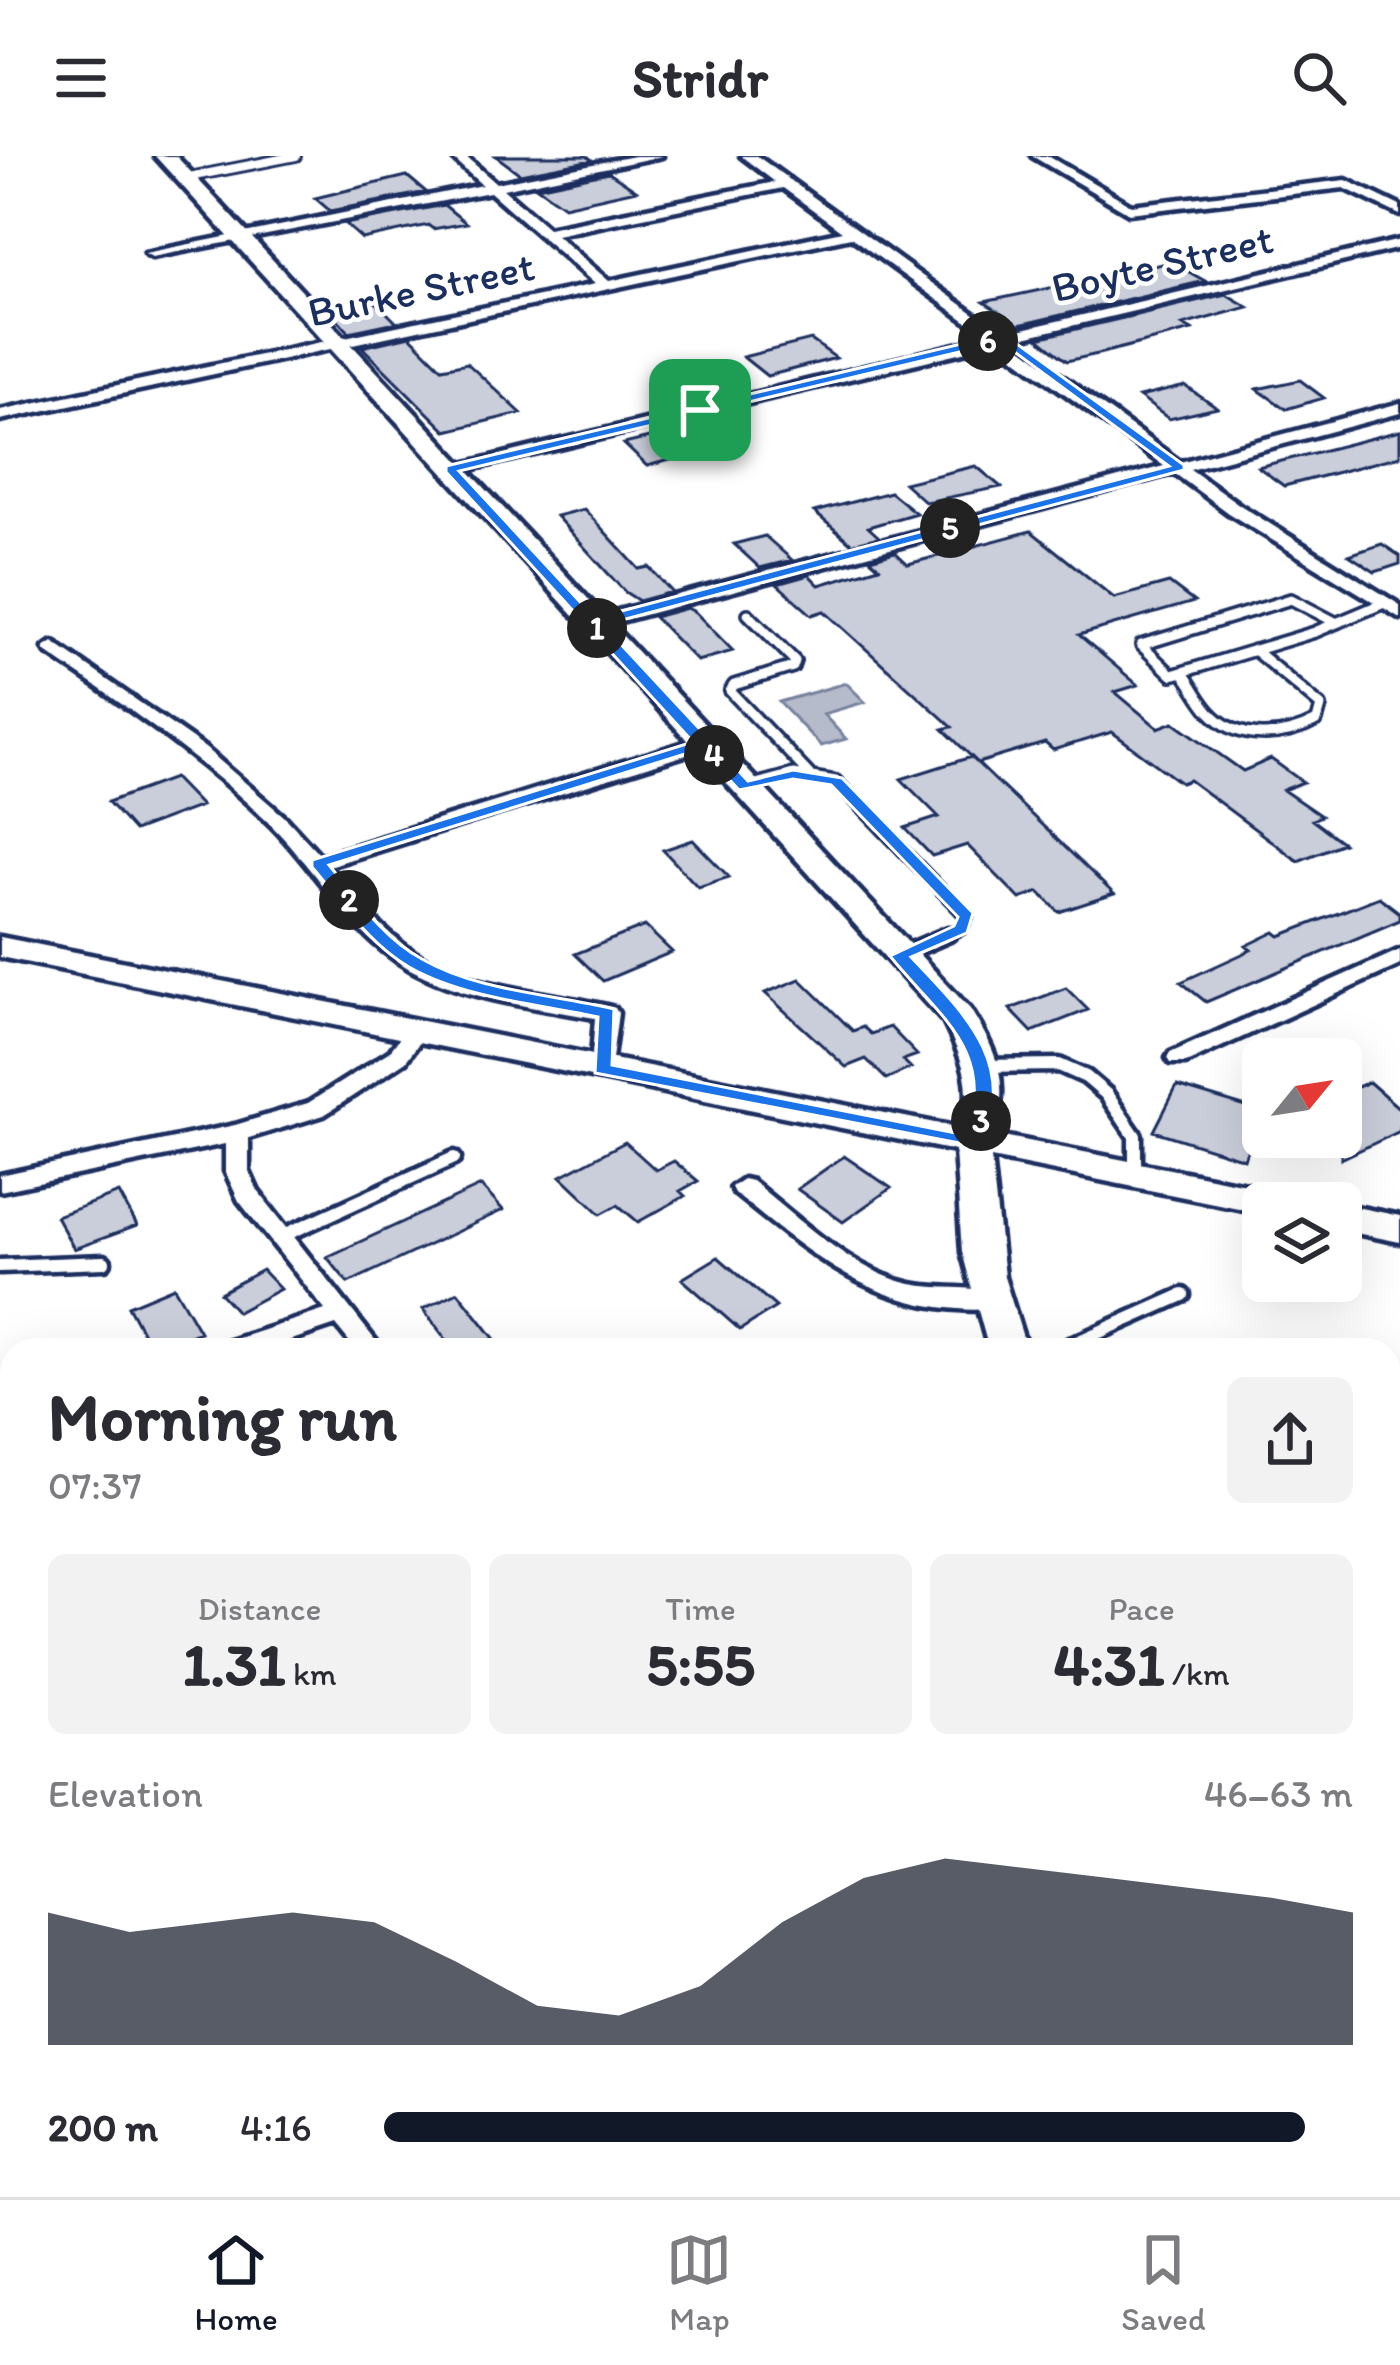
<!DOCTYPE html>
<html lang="en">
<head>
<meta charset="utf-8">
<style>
	body { margin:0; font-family:Itim,sans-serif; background:#f2f2f3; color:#2b2b33; height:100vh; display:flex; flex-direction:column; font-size:45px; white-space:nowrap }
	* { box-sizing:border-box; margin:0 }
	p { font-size:39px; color:#7c7c81 }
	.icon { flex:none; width:66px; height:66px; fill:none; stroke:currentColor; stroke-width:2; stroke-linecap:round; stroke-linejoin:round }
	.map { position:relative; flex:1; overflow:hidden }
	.details { position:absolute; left:0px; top:1182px; width:1401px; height:861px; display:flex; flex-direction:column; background:#fff; border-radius:36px 36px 0 0; box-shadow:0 12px 48px #0002 }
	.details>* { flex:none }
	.needle { width:78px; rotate:60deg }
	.controls { position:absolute; left:1242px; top:882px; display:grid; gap:24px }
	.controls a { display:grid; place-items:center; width:120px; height:120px; border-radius:18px; background:#fff; box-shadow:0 12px 48px #0002; font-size:60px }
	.pin { position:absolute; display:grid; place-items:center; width:102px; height:102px; color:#fff; margin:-51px; border-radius:24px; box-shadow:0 6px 18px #0006 }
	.km { position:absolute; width:60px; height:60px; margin:-30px; border-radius:50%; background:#222; color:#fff; font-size:33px; line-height:60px; text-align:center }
	.round { display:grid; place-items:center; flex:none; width:126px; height:126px; border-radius:18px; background:#f2f2f3 }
	.headline { display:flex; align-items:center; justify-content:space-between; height:204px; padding:0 48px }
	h1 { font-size:66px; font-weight:800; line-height:90px }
	.figures { display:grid; grid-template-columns:repeat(3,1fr); gap:18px; height:204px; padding:12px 48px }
	.figures div { display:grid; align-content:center; border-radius:18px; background:#f2f2f3; text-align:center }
	.figures b { font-size:60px; font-weight:800 }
	.figures small { font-size:33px; font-weight:400 }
	.figures p { font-size:33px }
	.chart { height:336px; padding:24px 48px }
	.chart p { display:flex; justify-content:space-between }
	.chart svg { width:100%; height:216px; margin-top:12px; fill:#111827; opacity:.7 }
	ul { padding:0 48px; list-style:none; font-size:39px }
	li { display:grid; grid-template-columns:192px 144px 1fr; align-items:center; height:90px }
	li i { height:30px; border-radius:15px; background:#111827 }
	header { display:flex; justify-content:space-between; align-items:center; height:156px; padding:0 48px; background:#fff; font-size:54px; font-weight:800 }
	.dock { display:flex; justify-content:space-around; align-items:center; height:168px; border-top:3px solid #e1e1e2; background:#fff; font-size:33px; color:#7c7c81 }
	.dock a { display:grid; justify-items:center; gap:6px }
	.dock .active { color:#111827 }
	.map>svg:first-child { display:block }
	.water { fill:#b5bbca; stroke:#77839f; stroke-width:3 }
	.building { fill:#caceda; stroke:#1b2f5e; stroke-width:3 }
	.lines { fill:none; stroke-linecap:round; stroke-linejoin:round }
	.lane-far2-casing { stroke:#1b2f5e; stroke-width:14 }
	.lane-far1-casing { stroke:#1b2f5e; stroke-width:16 }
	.lane-casing { stroke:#1b2f5e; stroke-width:21 }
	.street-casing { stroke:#1b2f5e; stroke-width:9 }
	.secondary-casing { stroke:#1b2f5e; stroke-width:9 }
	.lane-far2 { stroke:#fff; stroke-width:8 }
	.lane-far1 { stroke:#fff; stroke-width:9 }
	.lane { stroke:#fff; stroke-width:12 }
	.street { fill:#fff; fill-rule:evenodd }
	.secondary { fill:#fff; fill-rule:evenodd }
	.route { fill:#1a73e8; stroke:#fff; stroke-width:3; fill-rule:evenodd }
	.labels { text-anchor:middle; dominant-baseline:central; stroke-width:9; stroke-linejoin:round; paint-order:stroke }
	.far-street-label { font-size:42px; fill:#1b2f5e; stroke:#fff }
</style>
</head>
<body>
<header><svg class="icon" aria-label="menu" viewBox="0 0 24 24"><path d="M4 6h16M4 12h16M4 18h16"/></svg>Stridr<svg class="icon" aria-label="search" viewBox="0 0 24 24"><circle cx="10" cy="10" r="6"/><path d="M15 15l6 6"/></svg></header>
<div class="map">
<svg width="1400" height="2041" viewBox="0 0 1400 2041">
	<rect width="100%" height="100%" fill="#fff"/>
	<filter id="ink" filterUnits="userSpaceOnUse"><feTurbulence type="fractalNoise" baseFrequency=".00833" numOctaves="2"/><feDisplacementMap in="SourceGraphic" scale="24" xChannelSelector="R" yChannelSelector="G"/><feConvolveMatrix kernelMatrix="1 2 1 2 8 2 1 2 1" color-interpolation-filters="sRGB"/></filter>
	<g filter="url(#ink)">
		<path class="water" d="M846,527L865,546L823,558L846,583L821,590L779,546Z"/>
		<path class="building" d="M496,0H587L592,4L520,18Z
			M609,16L636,34L564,50L537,31Z
			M407,20L426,36L330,55L315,42Z
			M444,49L466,67L433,73L428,69L362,83L345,68Z
			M1171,106L1205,125L1019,169L984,146Z
			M1226,138L1248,151L1183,169L1192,174L1098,198L1067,205L1038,182Z
			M376,146L396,166L349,176L332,157Z
			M410,180L442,212L467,207L521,257L446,275L362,191Z
			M811,184L836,202L767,220L743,201Z
			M1300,224L1324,242L1286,253L1257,233Z
			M1185,230L1217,252L1169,263L1139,241Z
			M699,270L724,290L647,310L624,288Z
			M1400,275V300L1284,330L1258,311Z
			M976,310L1001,331L925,346L904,327Z
			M890,336L916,357L868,371L879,381L852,388L814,356Z
			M584,353L639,413L649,411L672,436L639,445L625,436L556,360Z
			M1031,375L1114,442L1169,427L1194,446L1079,479L1138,529L1115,536L1158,572L1174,566L1243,615L1271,603L1303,626L1283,634L1321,660L1312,664L1343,687L1298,705L1189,624L1181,627L1112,576L1053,594L1045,587L978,607L943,573L952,571L824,455L812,459L777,428L809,419L819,429L879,411L870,403L895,396L908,408Z
			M765,380L792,404L760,412L734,388Z
			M1382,388L1400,400V408L1375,416L1349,399Z
			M687,452L695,456L733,495L697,505L654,461Z
			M971,601L1114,738L1059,756L1039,736L1020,743L967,689L932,700L905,672L939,661L901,623Z
			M174,622L201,650L134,675L108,646Z
			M693,684L729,721L698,731L663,694Z
			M1379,741L1400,757V764L1206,846L1181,826L1251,794L1246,790L1275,776L1280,780Z
			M645,770L672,796L603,825L575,798Z
			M800,823L853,875L863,871L871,878L890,871L917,899L903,904L911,912L886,923L866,903L846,911L765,837Z
			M1066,832L1088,854L1032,876L1010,853Z
			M1369,926L1400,953V975L1341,1003V938Z
			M1177,930L1263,956L1244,1003L1154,975Z
			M625,986L656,1014L674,1005L698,1025L680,1035L685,1040L638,1066L618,1049L601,1058L561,1020Z
			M844,1000L891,1032L843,1066L797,1033Z
			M481,1030L503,1054L348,1127L327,1101Z
			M119,1037L137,1070L74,1093L56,1060Z
			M718,1101L776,1151L740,1174L682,1123Z
			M262,1114L280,1133L237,1156L220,1137Z
			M174,1131L200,1176L152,1194L128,1150Z
			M458,1136L494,1182L470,1194H454L423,1153Z"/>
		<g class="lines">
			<g class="lane-far2-casing">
				<path id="lane-far2" d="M184,22L296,0"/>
			</g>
			<g class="lane-far1-casing">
				<path id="lane-far1" d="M748,458L795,505L793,511L734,529L730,535L809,618
					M1335,466L1291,443L1141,489L1172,519L1315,476L1384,447
					M1182,516C1192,528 1199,544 1210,556C1238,587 1283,583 1317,565L1321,550L1254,494
					M745,631L793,618L836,625L967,761L961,773L941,781"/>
			</g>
			<g class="lane-casing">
				<path id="lane" d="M900,799L949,778
					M984,910L1059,909L1086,921L1106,938L1135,980V1018
					M280,1081L454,1002
					M0,1110L104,1106
					M1059,1194L1183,1139"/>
			</g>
			<g class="street-casing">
				<path id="street" d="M450,0H465L496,27L634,0H662L503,33L548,72L775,26L741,0H757L1002,178L1400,84V92L1012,184L1180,306L1400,247V257L1190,313L1240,349L1400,449V462L1228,357L1174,317L599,471H587V463L1164,310L997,188L450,318L442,313L988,181L851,81L0,264V254L595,128L490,36L152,101L145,97L482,29ZM783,32L842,75L609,125L556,79Z
					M1032,0H1048L1131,49L1346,24L1400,50V59L1344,32L1129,57Z
					M53,486L205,592L286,662L321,700L697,583H711V591L329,710C351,737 373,765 400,786C462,835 542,833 615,852L618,857L610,918H594L591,913L595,862C534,851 466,844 410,813C351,780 318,716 271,669C203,603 124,549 46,496L44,492Z
					M1400,794V809L1186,907H1170L1167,902L1170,897Z
					M417,867L428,874L406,905L324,959L249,982V1015L258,1035L383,1194H356L336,1169L262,1194H219L223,1187L325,1154L239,1045L225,1015V988L0,1035V1019L235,969L308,947L390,895L409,869Z
					M743,1023L752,1025C800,1063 850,1114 911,1128C939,1134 969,1129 996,1137L1000,1144L996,1151C979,1156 957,1153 939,1151C855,1139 798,1088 734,1037L731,1031Z
					M12,1255V1275L0,1279V1259Z
					M1034,2031H1073L1077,2041H1038Z"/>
			</g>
			<g class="secondary-casing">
				<path id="secondary" d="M155,0H176L970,853C998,898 1011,927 993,978L1276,1034L1289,1038L1294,1047H1263V1057L991,1002L1004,1121L1027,1194H989L962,1096L955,995L0,801V781L960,972C976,932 962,902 944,866Z
					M1341,1048L1400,1060V1086L1341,1074Z
					M1389,1557L1400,1561V1605L1389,1602Z"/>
			</g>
			<use href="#lane-far2" class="lane-far2"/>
			<use href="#lane-far1" class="lane-far1"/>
			<use href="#lane" class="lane"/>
			<use href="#street" class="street"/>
			<use href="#secondary" class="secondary"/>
		</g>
	</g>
	<path class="route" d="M1003,178L1184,309V314L603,469L748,625L793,614L842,622L973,757L967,777L911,801C964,857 1020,909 980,991L595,917L598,861C538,848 463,842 409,811C369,788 341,745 312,711V704L693,586L446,316V310ZM1001,186L1169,310L595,462L459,315ZM701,593L739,634L793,623L831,629L958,761L954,770L890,800C937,859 997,894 966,979L612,909L614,853C552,838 477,835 422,803C383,782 356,742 329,709Z"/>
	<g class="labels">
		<g class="far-street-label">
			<text transform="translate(1162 107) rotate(-13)">Boyte Street</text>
			<text transform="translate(421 133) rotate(-12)">Burke Street</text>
		</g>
	</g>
</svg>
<div class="controls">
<a><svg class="needle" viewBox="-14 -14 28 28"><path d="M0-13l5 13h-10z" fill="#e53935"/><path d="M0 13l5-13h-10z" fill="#7c7c81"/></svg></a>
<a><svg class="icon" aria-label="layers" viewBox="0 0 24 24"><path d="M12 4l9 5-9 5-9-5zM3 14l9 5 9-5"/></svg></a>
</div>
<div class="pin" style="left:700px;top:254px;background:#1e9e55"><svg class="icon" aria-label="arrive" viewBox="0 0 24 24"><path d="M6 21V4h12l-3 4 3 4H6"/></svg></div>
<b class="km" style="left:597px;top:472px">1</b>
<b class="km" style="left:349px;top:744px">2</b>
<b class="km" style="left:981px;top:965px">3</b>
<b class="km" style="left:714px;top:599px">4</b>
<b class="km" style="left:950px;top:372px">5</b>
<b class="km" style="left:988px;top:185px">6</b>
<section class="details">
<div class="headline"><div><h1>Morning run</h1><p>07:37</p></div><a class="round"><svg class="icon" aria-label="share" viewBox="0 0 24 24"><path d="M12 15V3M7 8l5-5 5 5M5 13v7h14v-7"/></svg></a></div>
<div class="figures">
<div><p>Distance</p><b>1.31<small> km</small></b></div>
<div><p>Time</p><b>5:55</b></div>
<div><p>Pace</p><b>4:31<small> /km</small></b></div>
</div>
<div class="chart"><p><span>Elevation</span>46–63 m</p>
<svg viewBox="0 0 160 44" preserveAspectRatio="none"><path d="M0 44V17L10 21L20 19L30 17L40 19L50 27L60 36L70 38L80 32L90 19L100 10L110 6L120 8L130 10L140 12L150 14L160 17V44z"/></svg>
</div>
<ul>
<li><b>200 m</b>4:16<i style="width:95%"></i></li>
</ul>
</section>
</div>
<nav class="dock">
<a class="active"><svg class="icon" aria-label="home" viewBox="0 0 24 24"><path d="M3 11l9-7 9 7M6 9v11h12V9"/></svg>Home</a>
<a><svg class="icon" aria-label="map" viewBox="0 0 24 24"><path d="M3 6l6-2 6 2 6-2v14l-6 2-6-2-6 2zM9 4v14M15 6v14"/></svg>Map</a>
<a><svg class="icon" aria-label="saved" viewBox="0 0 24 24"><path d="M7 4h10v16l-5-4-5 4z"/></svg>Saved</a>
</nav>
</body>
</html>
